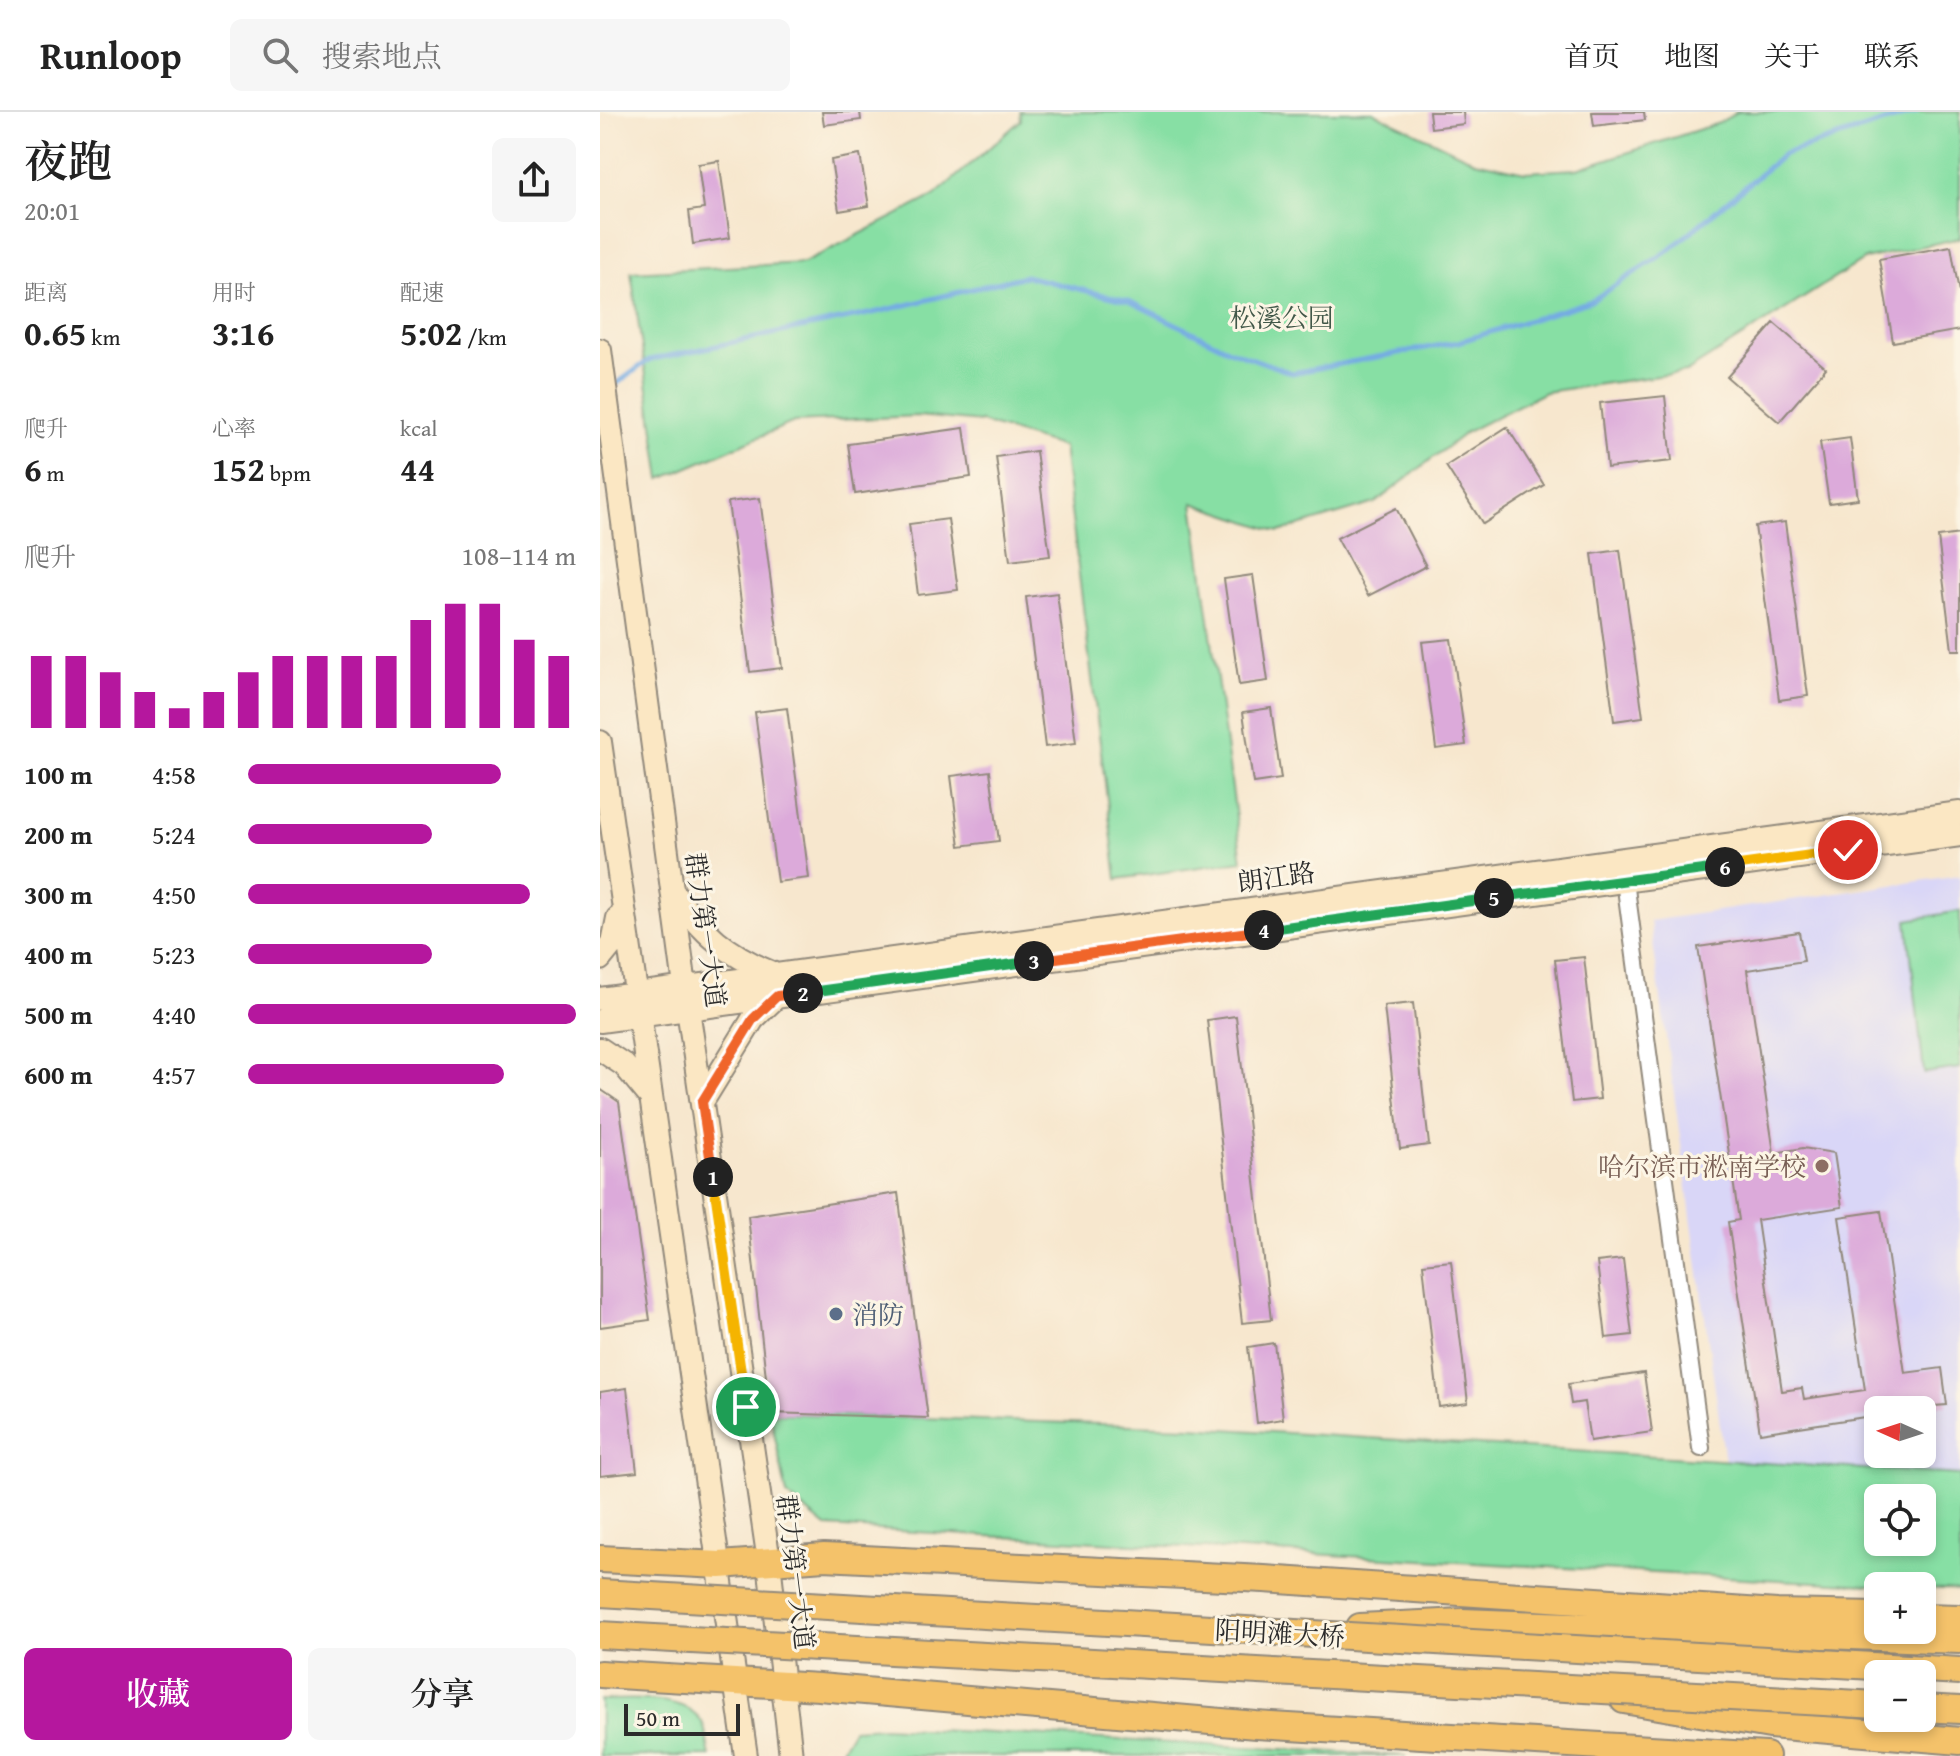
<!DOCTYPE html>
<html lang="zh">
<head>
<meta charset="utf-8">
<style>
	body { margin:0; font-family:"Gentium Book Plus","Noto Serif SC",serif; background:#f6f6f6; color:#222; height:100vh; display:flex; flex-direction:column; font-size:30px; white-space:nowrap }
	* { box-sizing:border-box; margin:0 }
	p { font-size:26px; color:#767676 }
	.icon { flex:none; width:44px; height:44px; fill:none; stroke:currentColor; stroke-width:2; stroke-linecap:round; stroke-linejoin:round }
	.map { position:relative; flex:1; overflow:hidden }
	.sheet { display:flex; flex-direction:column; background:#fff; width:600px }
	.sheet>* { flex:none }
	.needle { width:52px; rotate:273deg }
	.tools { position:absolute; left:1264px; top:1284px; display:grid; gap:16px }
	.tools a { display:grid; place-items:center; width:72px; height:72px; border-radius:12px; background:#fff; box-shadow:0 4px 12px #0003; font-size:40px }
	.scale { position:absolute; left:24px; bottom:20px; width:116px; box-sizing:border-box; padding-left:8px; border:4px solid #2b2b2b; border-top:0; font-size:22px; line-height:28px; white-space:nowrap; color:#2b2b2b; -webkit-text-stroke:6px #fcf5e5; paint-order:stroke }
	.pin { position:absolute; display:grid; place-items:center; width:68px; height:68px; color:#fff; margin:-34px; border:4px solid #fff; border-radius:50%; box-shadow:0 2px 8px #0007 }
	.km { position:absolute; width:40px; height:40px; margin:-20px; border-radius:50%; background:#222; color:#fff; font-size:22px; line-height:40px; text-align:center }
	.round { display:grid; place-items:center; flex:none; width:84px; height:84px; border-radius:12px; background:#f6f6f6 }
	.overview { display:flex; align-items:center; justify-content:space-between; height:136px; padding:0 24px }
	h1 { font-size:44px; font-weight:600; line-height:60px }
	.stats { display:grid; grid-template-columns:repeat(3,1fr); gap:12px; height:136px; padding:8px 24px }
	.stats div { display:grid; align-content:center }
	.stats b { font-size:34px; font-weight:600 }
	.stats small { font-size:22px; font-weight:400 }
	.stats p { font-size:22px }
	.chart { height:224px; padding:16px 24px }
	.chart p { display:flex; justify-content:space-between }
	.chart svg { width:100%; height:144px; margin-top:8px; stroke:#b5179e; stroke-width:6 }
	.action { display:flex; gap:16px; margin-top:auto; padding:16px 24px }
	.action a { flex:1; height:92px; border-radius:12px; background:#b5179e; color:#fff; font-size:32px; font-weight:600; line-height:92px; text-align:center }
	.action a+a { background:#f6f6f6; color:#222 }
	ul { padding:0 24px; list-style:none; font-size:26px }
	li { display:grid; grid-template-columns:128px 96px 1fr; align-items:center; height:60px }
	li i { height:20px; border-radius:10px; background:#b5179e }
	header { display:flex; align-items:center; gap:48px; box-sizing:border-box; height:112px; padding:0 40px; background:#fff; border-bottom:2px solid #e0e0e0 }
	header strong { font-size:38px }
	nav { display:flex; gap:44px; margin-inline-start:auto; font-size:28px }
	.search { width:560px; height:72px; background:#f6f6f6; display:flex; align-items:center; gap:20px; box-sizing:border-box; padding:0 28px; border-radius:12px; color:#767676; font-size:30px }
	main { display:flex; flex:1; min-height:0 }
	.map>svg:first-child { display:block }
	.built { fill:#d9d6f7; fill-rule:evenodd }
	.green { fill:#87dfa4; stroke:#598568; stroke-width:2; fill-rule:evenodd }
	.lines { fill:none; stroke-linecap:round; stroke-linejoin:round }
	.stream { stroke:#74abe3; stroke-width:5 }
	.building { fill:#dcaada }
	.minor-casing { stroke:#91897c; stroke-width:20 }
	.secondary-casing { stroke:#91897c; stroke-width:26 }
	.trunk-casing { stroke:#91897c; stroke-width:30 }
	.minor { stroke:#fff; stroke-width:16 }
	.secondary { stroke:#fbe7c3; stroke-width:22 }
	.trunk { stroke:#f4c26a; stroke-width:26 }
	.trunk-bridge-casing { stroke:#91897c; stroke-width:30; stroke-linecap:butt }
	.trunk-bridge { stroke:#f4c26a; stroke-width:26 }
	.split-1-casing { stroke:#fff; stroke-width:16 }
	.split-2-casing { stroke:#fff; stroke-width:16 }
	.split-3-casing { stroke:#fff; stroke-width:16 }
	.split-4-casing { stroke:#fff; stroke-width:16 }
	.split-5-casing { stroke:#fff; stroke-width:16 }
	.split-6-casing { stroke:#fff; stroke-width:16 }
	.split-7-casing { stroke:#fff; stroke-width:16 }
	.split-1 { stroke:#f5b400; stroke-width:10 }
	.split-2 { stroke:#f0652b; stroke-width:10 }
	.split-3 { stroke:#22a559; stroke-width:10 }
	.split-4 { stroke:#f0652b; stroke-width:10 }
	.split-5 { stroke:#22a559; stroke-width:10 }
	.split-6 { stroke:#22a559; stroke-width:10 }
	.split-7 { stroke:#f5b400; stroke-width:10 }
	.education-dot { fill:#8d6e63; stroke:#fcf5e5; stroke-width:3 }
	.service-dot { fill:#5c6f8a; stroke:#fcf5e5; stroke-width:3 }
	.labels { text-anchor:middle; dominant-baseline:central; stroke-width:6; stroke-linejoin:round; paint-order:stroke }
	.park-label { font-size:26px; fill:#425849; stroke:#fcf5e5 }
	.street-label { font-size:26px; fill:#2b2b2b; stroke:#fcf5e5 }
	.education-label { font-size:26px; fill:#785e54; stroke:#fcf5e5; text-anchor:end }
	.service-label { font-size:26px; fill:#4e5e75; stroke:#fcf5e5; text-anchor:start }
</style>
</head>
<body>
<header>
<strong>Runloop</strong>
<div class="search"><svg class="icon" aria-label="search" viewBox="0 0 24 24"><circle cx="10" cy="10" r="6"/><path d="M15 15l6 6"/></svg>搜索地点</div>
<nav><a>首页</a><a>地图</a><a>关于</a><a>联系</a></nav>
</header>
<main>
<section class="sheet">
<div class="overview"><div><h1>夜跑</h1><p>20:01</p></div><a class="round"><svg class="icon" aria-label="share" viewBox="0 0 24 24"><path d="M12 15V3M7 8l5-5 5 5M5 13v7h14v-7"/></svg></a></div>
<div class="stats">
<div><p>距离</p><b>0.65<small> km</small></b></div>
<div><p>用时</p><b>3:16</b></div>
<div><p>配速</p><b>5:02<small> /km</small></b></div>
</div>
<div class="stats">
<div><p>爬升</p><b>6<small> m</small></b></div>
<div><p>心率</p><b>152<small> bpm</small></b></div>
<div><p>kcal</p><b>44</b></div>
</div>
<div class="chart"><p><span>爬升</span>108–114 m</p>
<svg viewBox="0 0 160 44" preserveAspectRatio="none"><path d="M5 44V22M15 44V22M25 44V27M35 44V33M45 44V38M55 44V33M65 44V27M75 44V22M85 44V22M95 44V22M105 44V22M115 44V11M125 44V6M135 44V6M145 44V17M155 44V22"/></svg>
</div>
<ul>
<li><b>100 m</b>4:58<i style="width:77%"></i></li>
<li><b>200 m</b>5:24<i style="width:56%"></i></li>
<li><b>300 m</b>4:50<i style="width:86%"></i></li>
<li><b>400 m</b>5:23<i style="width:56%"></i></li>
<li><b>500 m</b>4:40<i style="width:100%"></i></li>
<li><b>600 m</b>4:57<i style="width:78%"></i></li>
</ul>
<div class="action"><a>收藏</a><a>分享</a></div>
</section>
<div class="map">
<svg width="1360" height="1644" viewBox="0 0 1360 1644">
	<rect width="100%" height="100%" fill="#fcf5e5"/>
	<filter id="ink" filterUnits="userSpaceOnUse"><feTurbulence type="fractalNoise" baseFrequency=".0125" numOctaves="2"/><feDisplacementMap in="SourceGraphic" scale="16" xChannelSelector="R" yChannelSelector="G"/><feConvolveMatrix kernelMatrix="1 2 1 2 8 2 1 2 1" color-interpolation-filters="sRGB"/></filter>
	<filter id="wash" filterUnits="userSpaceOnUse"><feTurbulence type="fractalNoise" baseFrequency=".006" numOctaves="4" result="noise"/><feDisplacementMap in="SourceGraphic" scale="32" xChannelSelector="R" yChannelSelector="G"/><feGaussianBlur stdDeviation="1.8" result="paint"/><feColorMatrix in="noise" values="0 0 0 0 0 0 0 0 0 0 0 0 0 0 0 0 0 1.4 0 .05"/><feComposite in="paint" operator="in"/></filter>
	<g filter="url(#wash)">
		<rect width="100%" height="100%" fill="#f7e7ce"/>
		<path class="built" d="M1360,763V1363L1125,1349L1050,809ZM1278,1298H1322V1342H1278Z"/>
		<path class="green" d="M420,0H773L875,49L925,60L977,57L1119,11L1137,0H1360V126L1265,147L1086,260L945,280L866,320L775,391L679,420L593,391L642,749L517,767L463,335L381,310L318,304L194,310L61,367L31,160L204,151L334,84L421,8Z
			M1360,799V956L1324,961L1307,808Z
			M170,1301L591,1315L1360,1363V1478L226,1415L187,1383ZM1322,1386V1430H1278V1386Z
			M0,1588C28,1588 80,1582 100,1607C107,1615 107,1633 110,1644H0Z
			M284,1615L806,1644H237L253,1617Z"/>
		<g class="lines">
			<path class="stream" d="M11,276L49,248L282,199L425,164L529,189L629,238L692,261L858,230L991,189L1068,139L1184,42L1316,0"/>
		</g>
		<g id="blocks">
			<path class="building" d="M222,0H260L261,8L224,13Z
				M829,0H863L864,12L831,16Z
				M992,0H1044L1045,8L994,14Z
				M260,43L269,94L239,99L231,48Z
				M119,49L130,126L93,132L89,99L104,97L98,52Z
				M1351,134L1360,186V218L1293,230L1279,147Z
				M1174,211L1226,256L1179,310L1127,265Z
				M1065,284L1072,349L1007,356L1000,291Z
				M907,315L944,373L883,412L846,354Z
				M364,316L371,365L255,382L248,332Z
				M1250,326L1258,387L1229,391L1220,330Z
				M436,339L450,444L410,449L396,345Z
				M160,386L182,556L150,560L128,390Z
				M796,396L826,454L768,484L737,426Z
				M348,407L358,478L318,483L309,412Z
				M1185,410L1208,584L1179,588L1155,414Z
				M1360,422V538H1352L1338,425Z
				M1020,438L1043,605L1014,609L992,442Z
				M653,463L668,569L639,573L624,467Z
				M457,481L476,631L445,635L426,485Z
				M851,527L866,633L836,637L822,530Z
				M187,596L209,766L177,770L155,600Z
				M671,596L681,667L653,671L643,600Z
				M390,659L399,729L360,734L351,664Z
				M1199,820L1204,849L1147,858L1174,1041L1203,1036L1234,1041L1242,1095L1157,1108L1182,1279L1202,1276L1204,1287L1265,1278L1239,1105L1281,1099L1305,1261L1342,1256L1347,1293L1278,1298V1303L1160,1321L1128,1110L1139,1108L1098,835Z
				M984,845L1000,987L972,990L955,848Z
				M813,891L829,1033L800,1037L784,894Z
				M636,904L671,1208L642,1211L607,908Z
				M0,977L19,990L50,1208L0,1215Z
				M298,1081L328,1306L170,1301L148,1104Z
				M1023,1147L1032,1223L1006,1226L997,1150Z
				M851,1149L868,1291L839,1295L823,1152Z
				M674,1231L683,1307L657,1311L648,1235Z
				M1044,1261L1052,1320L990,1329L984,1290L971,1292L968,1272Z
				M27,1276L37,1360L0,1364V1280Z"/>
		</g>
	</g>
	<g filter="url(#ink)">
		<use href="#blocks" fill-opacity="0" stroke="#91897c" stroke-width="2"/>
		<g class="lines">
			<g class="minor-casing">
				<path id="minor" d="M1025,769L1101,1336"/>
			</g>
			<g class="secondary-casing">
				<path id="secondary" d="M0,238L88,897L169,1450L191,1644
					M0,630L146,1644
					M74,781C103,821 126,842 172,861
					M0,847L13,831L18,806
					M0,887L1360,701
					M0,909L1360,723
					M0,937L24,953L48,982
					M102,990L153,907L177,884"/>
			</g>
			<g class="trunk-casing">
				<path id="trunk" d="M0,1447L120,1453L224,1445L664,1467L1177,1501L1278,1503
					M1322,1505L1360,1506
					M760,1515L862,1510L1360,1528
					M0,1562L219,1575L656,1613L1166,1644
					M1024,1588L1170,1613L1360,1629
					M1322,1596L1360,1598"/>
			</g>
			<use href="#minor" class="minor"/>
			<use href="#secondary" class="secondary"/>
			<use href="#trunk" class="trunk"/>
			<g class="trunk-bridge-casing">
				<path id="trunk-bridge" d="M0,1481L1360,1559
					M0,1523L1278,1593"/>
			</g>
			<use href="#trunk-bridge" class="trunk-bridge"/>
		</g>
	</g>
	<g class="lines" filter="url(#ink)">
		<g class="split-1-casing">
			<path id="split-1" d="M113,1065L146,1295"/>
		</g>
		<g class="split-2-casing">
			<path id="split-2" d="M113,1065L102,990L153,907L177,884L203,881"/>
		</g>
		<g class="split-3-casing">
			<path id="split-3" d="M203,881L434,849"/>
		</g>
		<g class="split-4-casing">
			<path id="split-4" d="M434,849L664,818"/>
		</g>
		<g class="split-5-casing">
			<path id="split-5" d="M664,818L894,786"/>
		</g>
		<g class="split-6-casing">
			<path id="split-6" d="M894,786L1125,755"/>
		</g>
		<g class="split-7-casing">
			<path id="split-7" d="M1125,755L1248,738"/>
		</g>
		<use href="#split-1" class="split-1"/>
		<use href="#split-2" class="split-2"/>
		<use href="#split-3" class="split-3"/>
		<use href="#split-4" class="split-4"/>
		<use href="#split-5" class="split-5"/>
		<use href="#split-6" class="split-6"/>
		<use href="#split-7" class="split-7"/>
	</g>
	<circle class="education-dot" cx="1222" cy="1054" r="8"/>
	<circle class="service-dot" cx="236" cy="1202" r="8"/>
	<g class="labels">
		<g class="park-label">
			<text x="682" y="205">松溪公园</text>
		</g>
		<g class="street-label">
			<text transform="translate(676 765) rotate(-8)">朗江路</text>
			<text transform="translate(106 818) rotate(82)">群力第一大道</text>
			<text transform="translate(196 1460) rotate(83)">群力第一大道</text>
			<text transform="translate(680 1521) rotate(3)">阳明滩大桥</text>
		</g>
		<g class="education-label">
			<text x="1206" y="1054">哈尔滨市淞南学校</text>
		</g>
		<g class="service-label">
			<text x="252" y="1202">消防</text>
		</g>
	</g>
</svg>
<div class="tools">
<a><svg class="needle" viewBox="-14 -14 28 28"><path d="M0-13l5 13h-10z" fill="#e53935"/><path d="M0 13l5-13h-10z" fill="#767676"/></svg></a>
<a><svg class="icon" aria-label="locate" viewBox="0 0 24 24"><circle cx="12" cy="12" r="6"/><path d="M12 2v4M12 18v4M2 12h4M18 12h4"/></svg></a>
<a>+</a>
<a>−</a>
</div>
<div class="scale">50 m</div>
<div class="pin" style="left:146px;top:1295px;background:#1e9e55"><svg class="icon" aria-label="arrive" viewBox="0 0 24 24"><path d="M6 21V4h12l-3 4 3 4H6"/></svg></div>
<div class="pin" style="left:1248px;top:738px;background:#d93025"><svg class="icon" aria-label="check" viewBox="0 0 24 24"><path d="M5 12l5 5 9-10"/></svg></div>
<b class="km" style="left:113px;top:1065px">1</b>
<b class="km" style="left:203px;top:881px">2</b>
<b class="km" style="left:434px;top:849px">3</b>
<b class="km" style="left:664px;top:818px">4</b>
<b class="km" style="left:894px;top:786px">5</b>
<b class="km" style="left:1125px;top:755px">6</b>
</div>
</main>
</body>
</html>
